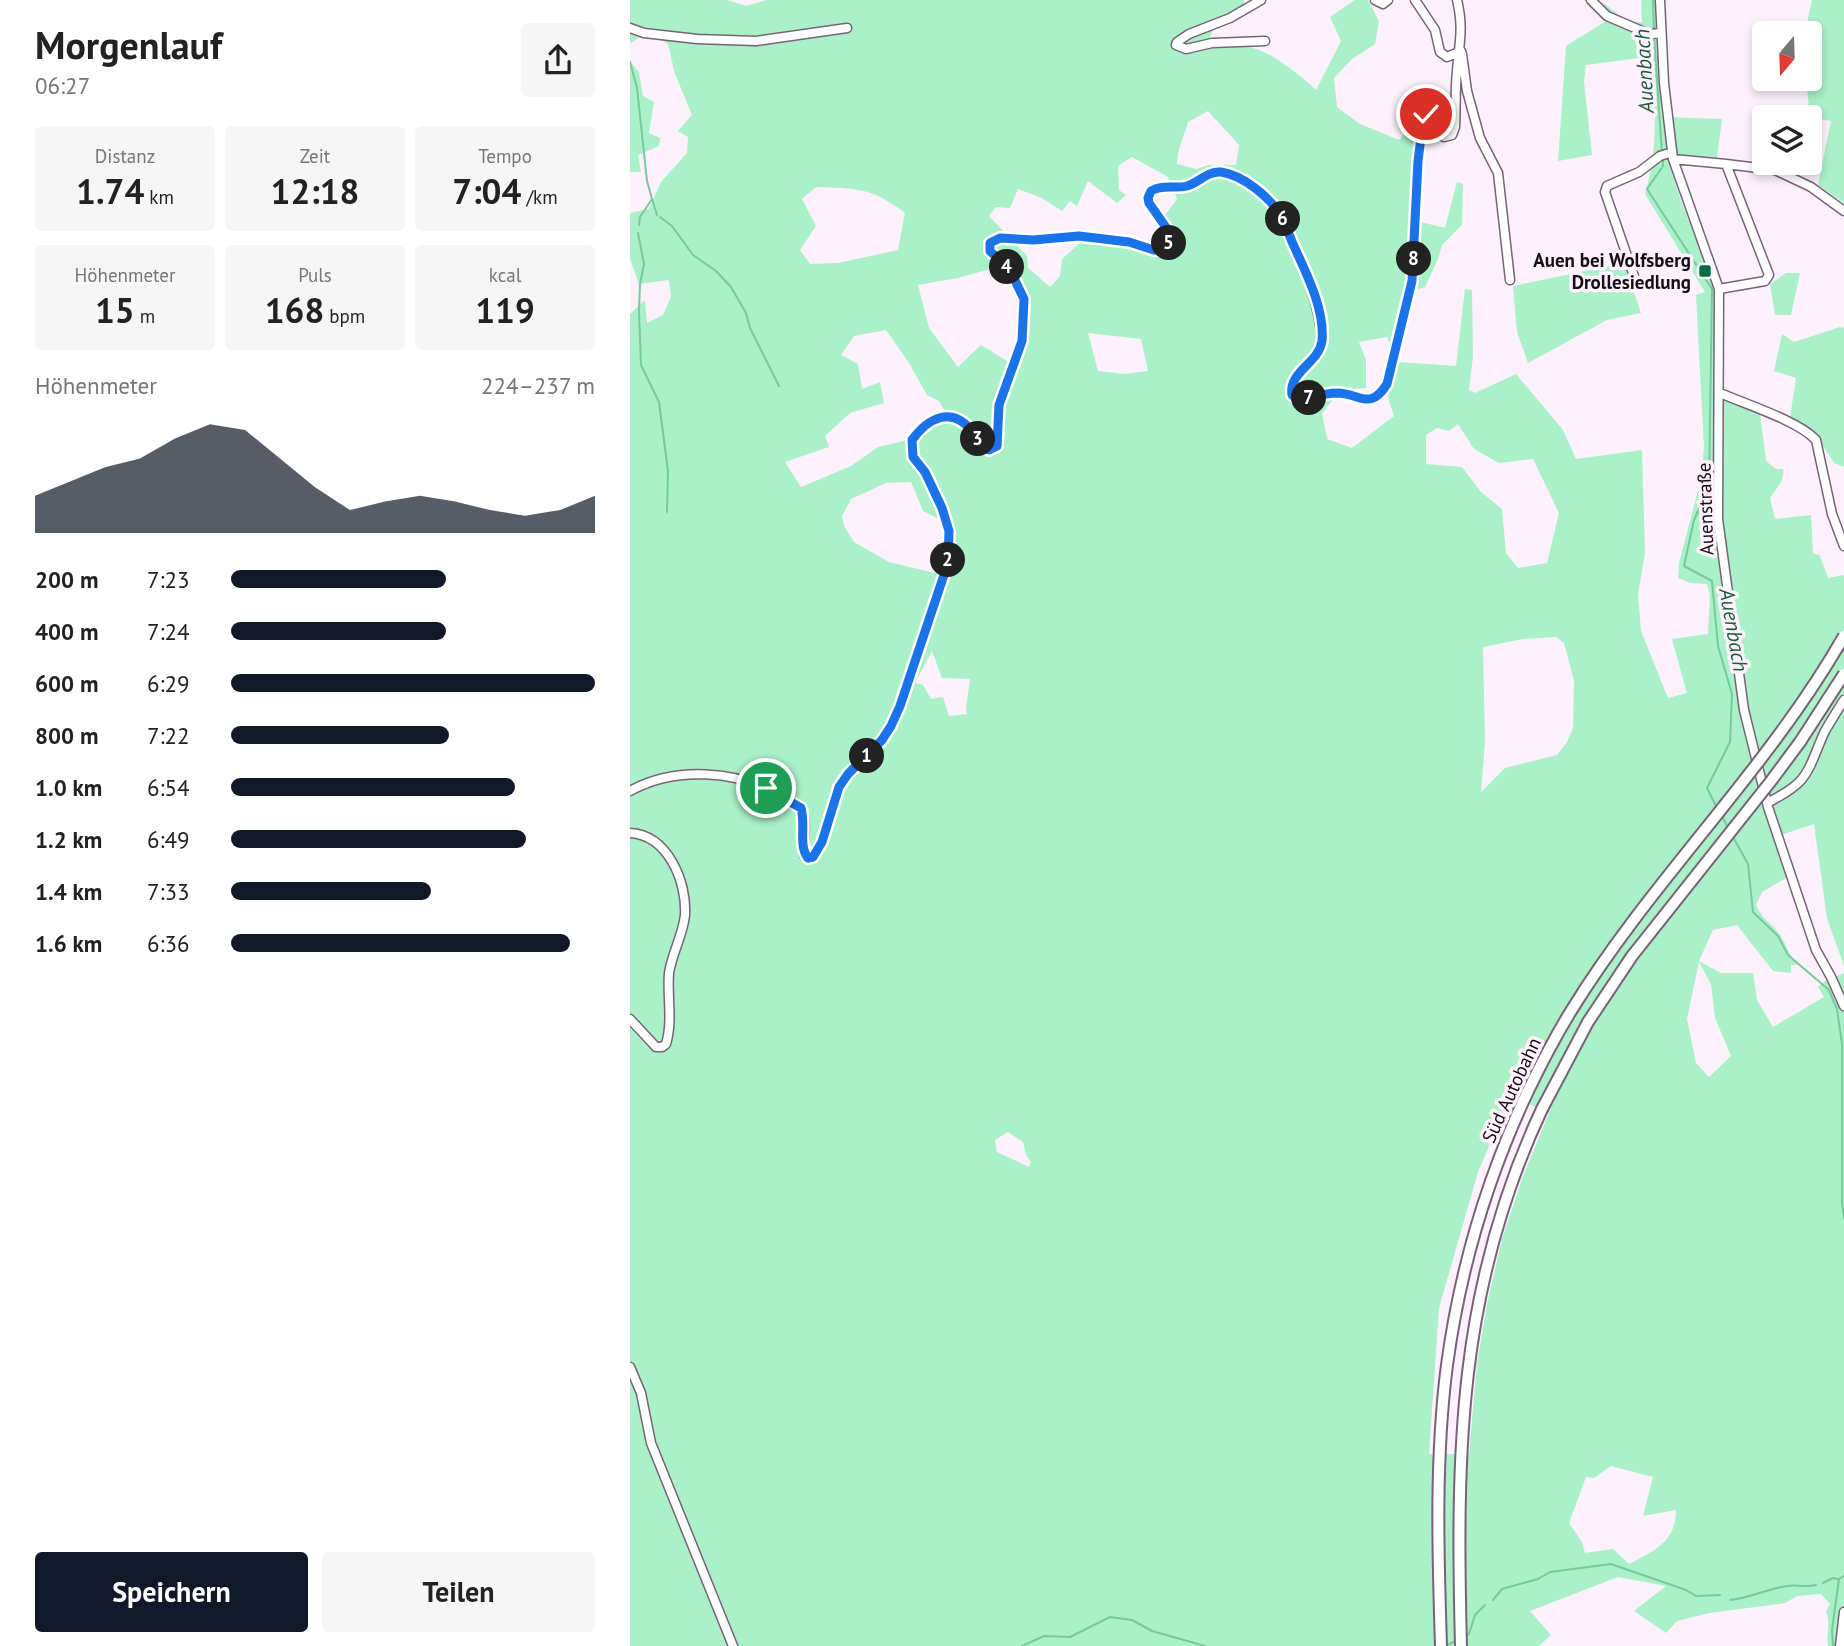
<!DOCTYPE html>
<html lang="de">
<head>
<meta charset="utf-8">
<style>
	body { margin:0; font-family:"PT Sans",sans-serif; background:#f6f6f6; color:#222; height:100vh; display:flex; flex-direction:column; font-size:26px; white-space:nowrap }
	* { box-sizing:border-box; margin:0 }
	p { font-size:23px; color:#767676 }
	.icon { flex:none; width:38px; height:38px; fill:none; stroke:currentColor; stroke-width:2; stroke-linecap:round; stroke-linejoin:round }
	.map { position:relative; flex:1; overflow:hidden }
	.side { display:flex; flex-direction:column; background:#fff; width:630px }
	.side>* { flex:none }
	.needle { width:46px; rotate:199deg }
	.tools { position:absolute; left:1122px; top:21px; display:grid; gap:14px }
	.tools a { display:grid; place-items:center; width:70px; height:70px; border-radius:7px; background:#fff; box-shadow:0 4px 10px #0003; font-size:35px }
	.pin { position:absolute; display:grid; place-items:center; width:60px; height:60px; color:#fff; margin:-30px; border:4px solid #fff; border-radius:50%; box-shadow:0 2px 7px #0007 }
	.km { position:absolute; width:35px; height:35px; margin:-18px; border-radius:50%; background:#222; color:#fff; font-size:19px; line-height:35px; text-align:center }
	.round { display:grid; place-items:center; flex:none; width:74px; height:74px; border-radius:7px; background:#f6f6f6 }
	.headline { display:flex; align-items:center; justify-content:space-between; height:119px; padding:0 35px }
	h1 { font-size:38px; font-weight:800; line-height:52px }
	.metrics { display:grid; grid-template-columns:repeat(3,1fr); gap:10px; height:119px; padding:7px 35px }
	.metrics div { display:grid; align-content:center; border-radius:7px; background:#f6f6f6; text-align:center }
	.metrics b { font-size:35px; font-weight:800 }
	.metrics small { font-size:19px; font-weight:400 }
	.metrics p { font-size:19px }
	.chart { height:196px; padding:14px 35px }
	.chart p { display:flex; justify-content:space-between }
	.chart svg { width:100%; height:126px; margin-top:7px; fill:#111827; opacity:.7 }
	.primary-button { display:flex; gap:14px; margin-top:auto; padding:14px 35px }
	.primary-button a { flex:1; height:80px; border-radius:7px; background:#111827; color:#fff; font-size:28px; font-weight:800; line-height:80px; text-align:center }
	.primary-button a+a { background:#f6f6f6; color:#222 }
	ul { padding:0 35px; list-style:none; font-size:23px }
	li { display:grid; grid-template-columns:112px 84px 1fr; align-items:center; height:52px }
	li i { height:18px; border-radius:9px; background:#111827 }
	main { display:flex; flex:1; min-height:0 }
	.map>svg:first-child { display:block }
	.green { fill:#aaf0c9; fill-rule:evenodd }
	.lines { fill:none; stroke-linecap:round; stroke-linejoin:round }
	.stream { stroke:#78c99e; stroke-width:2 }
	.minor-casing { stroke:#796278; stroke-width:11 }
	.highway-casing { stroke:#796278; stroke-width:14 }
	.minor { stroke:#fff; stroke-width:8 }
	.highway { stroke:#fff; stroke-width:10 }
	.highway-bridge-casing { stroke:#796278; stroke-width:14; stroke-linecap:butt }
	.highway-bridge { stroke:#fff; stroke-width:10 }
	.route-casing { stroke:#fff; stroke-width:14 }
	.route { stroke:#1a73e8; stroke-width:9 }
	.poi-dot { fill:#006d45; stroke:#fdf2fc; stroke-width:2.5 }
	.labels { text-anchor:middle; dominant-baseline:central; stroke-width:7; stroke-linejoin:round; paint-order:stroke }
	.poi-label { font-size:19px; font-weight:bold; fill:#160e16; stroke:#fdf2fc; text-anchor:end }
	.street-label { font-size:19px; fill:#160e16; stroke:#fdf2fc }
	.water-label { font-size:21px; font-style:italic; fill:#1d5a3d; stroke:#fdf2fc }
</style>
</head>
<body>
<main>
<section class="side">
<div class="headline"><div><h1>Morgenlauf</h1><p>06:27</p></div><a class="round"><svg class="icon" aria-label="share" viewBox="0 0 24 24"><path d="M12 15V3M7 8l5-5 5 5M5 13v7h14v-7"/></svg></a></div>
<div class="metrics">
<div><p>Distanz</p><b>1.74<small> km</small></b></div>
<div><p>Zeit</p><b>12:18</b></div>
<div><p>Tempo</p><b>7:04<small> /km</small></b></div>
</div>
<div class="metrics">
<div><p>Höhenmeter</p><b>15<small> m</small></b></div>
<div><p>Puls</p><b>168<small> bpm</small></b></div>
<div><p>kcal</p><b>119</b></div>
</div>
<div class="chart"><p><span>Höhenmeter</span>224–237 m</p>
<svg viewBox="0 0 160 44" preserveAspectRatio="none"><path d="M0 44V31L10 26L20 21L30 18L40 11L50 6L60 8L70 18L80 28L90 36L100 33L110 31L120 33L130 36L140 38L150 36L160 31V44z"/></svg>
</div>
<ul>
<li><b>200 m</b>7:23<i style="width:59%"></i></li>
<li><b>400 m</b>7:24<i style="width:59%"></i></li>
<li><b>600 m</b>6:29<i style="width:100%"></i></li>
<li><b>800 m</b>7:22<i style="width:60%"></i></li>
<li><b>1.0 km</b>6:54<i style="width:78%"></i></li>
<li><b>1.2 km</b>6:49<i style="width:81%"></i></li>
<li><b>1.4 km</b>7:33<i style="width:55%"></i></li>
<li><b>1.6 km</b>6:36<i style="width:93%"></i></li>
</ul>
<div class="primary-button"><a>Speichern</a><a>Teilen</a></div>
</section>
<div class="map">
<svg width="1214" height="1646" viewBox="0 0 1214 1646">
	<rect width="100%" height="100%" fill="#fdf2fc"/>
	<path class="green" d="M0,0H97L116,6L137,0H614L616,14L583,30L576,47C592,46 611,43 626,49C644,54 672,77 686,90L711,41L700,17L725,0H738L749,21L745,44L722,59L704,78L707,107L730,124L769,140L785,122L789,128C780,158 788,191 791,222L815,228L827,182L833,184L832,225L812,245L808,259L795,287L782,291L765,358L757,337L729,342L736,360V388L723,389L724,403L706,396L692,413L697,439L722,448L764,416L758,398L767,362L826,366L835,289L842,290L843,356L839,390L845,393L886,374L933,430L946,459L1012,450L1015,553L1008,594L1011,631L1038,698L1057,693L1042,639L1078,634L1080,595L1077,584L1060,583L1048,578L1049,563L1071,479L1074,448L1066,295L1075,292L1015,194C1030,145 1025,89 1018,38L1009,58L956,65L954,82L962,155L928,161L936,46L976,21L954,0C958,0 962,0 965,0C982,4 992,25 1012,22L1011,0H1025L1032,117L1092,119L1086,166H1040L1051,201L1085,289L1086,398L1101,401L1130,413L1136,461L1146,469H1153C1155,480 1146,489 1140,498L1145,519L1181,515L1183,553L1190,556L1198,578L1214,575V966L1197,918L1184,824L1145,837L1158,877L1132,892L1126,905C1132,920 1142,923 1150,935C1157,945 1159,956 1168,965H1161V973L1143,971L1107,925L1083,930L1069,961L1091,973H1123L1127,1000L1143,1027L1194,997L1188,987L1195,981L1214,973V1646H1198C1196,1634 1201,1622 1196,1612L1200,1604L1191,1594L1167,1596L1155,1603L1080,1613L1047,1621L1036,1633L1004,1611L1036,1586L988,1577L900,1611L921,1635L909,1646H0V314L15,300L17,323L33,315L41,297L39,280L9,284L0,259V213L19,209L31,182L57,153L58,137L48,131L62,115L45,74L38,44L27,38L11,36L0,44ZM578,111L609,145L606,165H579L566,169L547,164C547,149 554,137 558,122ZM502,157L538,177L547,199L533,218L541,232L543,245L534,255L495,244L452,241L432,259L430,276L420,287L398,268L397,256L359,216L366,207L380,208L388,189L412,198L432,211L440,201L447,206L458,181L487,203L496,195L489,190L488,166ZM186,187C226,188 243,188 275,213L268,250L208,263L180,264L170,250L186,226L172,199ZM367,267L393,280L401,308L396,332L397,346L390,369L351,345L328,367L299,328L288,285L328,278ZM256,330L279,363L297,395L309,401L321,421H309L287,438L248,447L221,466L171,487L155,462L199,447L195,436L220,413L254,403L250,382L232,389L228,364L211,355L224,336ZM458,333L511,339L518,371L493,374L468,371ZM828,424L844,449L869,463L903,459L929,513L917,563L888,568L876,553L872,509L851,492L832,467L796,464V435L807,428L819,431ZM281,482L293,511L322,525L323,554L317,576L259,562L224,542L214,526L212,516L221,499L256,483ZM926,637L934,643L944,681L943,728L937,742L927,755L875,768L851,792L855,742L853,647L893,639ZM302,651L312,678L340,679L336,709L337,714L319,716L313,697L301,699L293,685L285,683ZM1069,962L1081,984L1085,1018L1101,1056L1079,1077L1066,1063L1057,1019ZM883,1097L919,1113L893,1176L872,1239L857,1304L847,1364L839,1454H799L809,1308L848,1172L873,1114ZM378,1132L393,1142L396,1155L401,1162L399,1167L367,1152L365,1140ZM981,1466L1023,1477L1013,1516L1046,1510C1046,1542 1024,1551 999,1564L983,1549L955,1553L952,1542L939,1523L956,1477L964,1478Z
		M1182,0H1214V203L1188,185L1201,121L1180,117L1176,79H1180V33H1175Z
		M0,61L9,72L13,96L24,102L19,133L30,138L29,146L8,155L11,172H0Z
		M994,263L1011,313L977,320L898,363L887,332L883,286Z
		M1156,273H1170L1161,315H1145L1140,284Z
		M1210,327L1214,328V467L1204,463L1185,434L1159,424L1166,378L1144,371L1152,334L1164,342Z"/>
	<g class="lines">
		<path class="stream" d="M1023,0L1024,31
			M1024,36L1032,153
			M0,62L7,88L17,181L22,199L10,217L9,225
			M1033,158V166L1017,189L1082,289L1079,487L1064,520L1054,566L1082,581L1088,646L1102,694L1100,742L1077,788L1087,808
			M22,199L27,215
			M30,217L42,226L63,255L86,271L101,287L116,313L120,328L149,386
			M8,233L14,264L10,284L9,312L11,365L29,402L38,471L37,512
			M1092,816L1097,826
			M1103,837L1118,864L1123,912L1148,936L1158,955L1199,990L1207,1009L1212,1044V1203L1214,1218
			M1193,1583L1203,1578L1208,1579
			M863,1600L872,1589L908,1579L920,1572L981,1564L1056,1590L1066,1596L1090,1595
			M1100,1600C1120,1598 1137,1589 1157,1586C1167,1584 1174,1588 1186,1585
			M835,1636L839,1634L845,1615L855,1605
			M392,1646L414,1636L440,1637L480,1617L502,1620L522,1631L575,1646
			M816,1646L827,1640
			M1203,1646L1202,1630L1209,1579L1214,1576"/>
		<g class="minor-casing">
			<path id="minor" d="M631,0L600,18L559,34L547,42L546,45L556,49L582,43L635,41
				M745,0L753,4L758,0
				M785,0L805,30L810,52L817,57L831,51
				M961,0L977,16L1019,34L1031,33
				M1030,0L1034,83L1043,159L1089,289L1088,519L1114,710L1138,807L1186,950L1201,977L1214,1006
				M0,28L14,33L67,39L126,41L217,28
				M832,54L837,91L850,138L868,173L880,280
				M1043,159L1096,164L1139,275L1135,281L1089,289
				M1096,164L1145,170L1181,187L1214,211
				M1005,279L975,192L977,186L1009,172L1030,156L1042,152
				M1090,393C1115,404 1169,421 1186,440L1202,514L1214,546
				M0,791C45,766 107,770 151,796C158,800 168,805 172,812C178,824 172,841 174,855L178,858C185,856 188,849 192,842L209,787L218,774L252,740L270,706L318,563L319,531L312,508L295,472L283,457L282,440C311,400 330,415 354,447L359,450L367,446L369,405L392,341L394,299L380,270L360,251V243L370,238L403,241L449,236L499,242L524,250L533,249L541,240L540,233L519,203L518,198L521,191C532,184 545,189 558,186C570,182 578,171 592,173C614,175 641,198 651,216C658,227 662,240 666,251C678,279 688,303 691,333C694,361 652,375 664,398L670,401C684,397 695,392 710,393C726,395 734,403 750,395L756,384L783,281L788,161L794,117L800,112L807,115L810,131L814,137L822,135L825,127C826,108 825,90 827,71C829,43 834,29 827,0
				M1137,803C1180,781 1176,774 1194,733C1200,722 1207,711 1214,700
				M0,833C38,835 57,882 55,915C53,935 42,953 39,973C37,996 43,1021 36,1044L32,1047H26L0,1019
				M0,1367L11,1393L21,1443L103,1646
				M1210,1646L1214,1612"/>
		</g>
		<g class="highway-casing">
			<path id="highway" d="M811,1646C808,1553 805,1457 817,1365C830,1269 857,1178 898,1091
				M831,1646C826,1452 828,1288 912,1109"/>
		</g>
		<use href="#minor" class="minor"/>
		<use href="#highway" class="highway"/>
		<g class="highway-bridge-casing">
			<path id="highway-bridge" d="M898,1091C911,1064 925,1037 941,1011C1022,879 1137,771 1214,636
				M912,1109L958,1022L1002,956L1141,781L1170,742L1214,674"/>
		</g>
		<use href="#highway-bridge" class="highway-bridge"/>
	</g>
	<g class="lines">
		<g class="route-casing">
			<path id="route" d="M136,788L171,808C176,824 168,846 178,858L183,857L192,842L209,787L218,774L252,740L261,726L270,706L318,563L319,531L312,508L295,472L283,457L282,440C298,418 321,406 341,430C347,437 350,446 359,450L367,446L369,405L392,341L394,299L380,270L360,251V243L370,238L403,240L449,236L499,242L524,250L533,249L541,240L540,233L519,203L518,198L521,191C532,184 545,189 557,186C570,182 577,171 591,172C613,175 639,197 651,215C656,224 659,235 663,244C676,273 695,309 692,341C689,363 658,372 662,395L670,401C684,397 693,393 708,393C731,394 740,411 757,384L782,281L788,161L793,122L796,114"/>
		</g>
		<use href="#route" class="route"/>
	</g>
	<rect class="poi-dot" x="1068" y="264" width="14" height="14" rx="3.5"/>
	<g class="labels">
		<g class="poi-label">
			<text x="1061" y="260">Auen bei Wolfsberg<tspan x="1061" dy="22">Drollesiedlung</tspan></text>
		</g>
		<g class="street-label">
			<text transform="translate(1075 509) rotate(-92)">Auenstraße</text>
			<text transform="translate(881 1090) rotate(-65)">Süd Autobahn</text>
		</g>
		<g class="water-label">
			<text transform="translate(1014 71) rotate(-93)">Auenbach</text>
			<text transform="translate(1104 630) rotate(80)">Auenbach</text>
		</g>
	</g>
</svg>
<div class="tools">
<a><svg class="needle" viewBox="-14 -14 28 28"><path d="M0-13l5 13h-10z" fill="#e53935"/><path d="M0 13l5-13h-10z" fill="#767676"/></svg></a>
<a><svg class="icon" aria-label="layers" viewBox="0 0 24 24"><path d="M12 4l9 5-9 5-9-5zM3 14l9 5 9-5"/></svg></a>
</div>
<div class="pin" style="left:136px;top:788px;background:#1e9e55"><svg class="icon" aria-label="arrive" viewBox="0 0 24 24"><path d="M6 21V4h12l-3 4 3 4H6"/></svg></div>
<div class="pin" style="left:796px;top:114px;background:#d93025"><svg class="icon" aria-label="check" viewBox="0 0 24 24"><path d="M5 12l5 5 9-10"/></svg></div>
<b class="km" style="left:237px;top:756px">1</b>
<b class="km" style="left:318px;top:560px">2</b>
<b class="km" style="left:348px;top:439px">3</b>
<b class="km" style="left:377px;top:267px">4</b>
<b class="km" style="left:539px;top:243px">5</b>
<b class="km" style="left:653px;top:219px">6</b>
<b class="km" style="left:679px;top:398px">7</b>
<b class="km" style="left:784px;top:259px">8</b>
</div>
</main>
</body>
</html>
